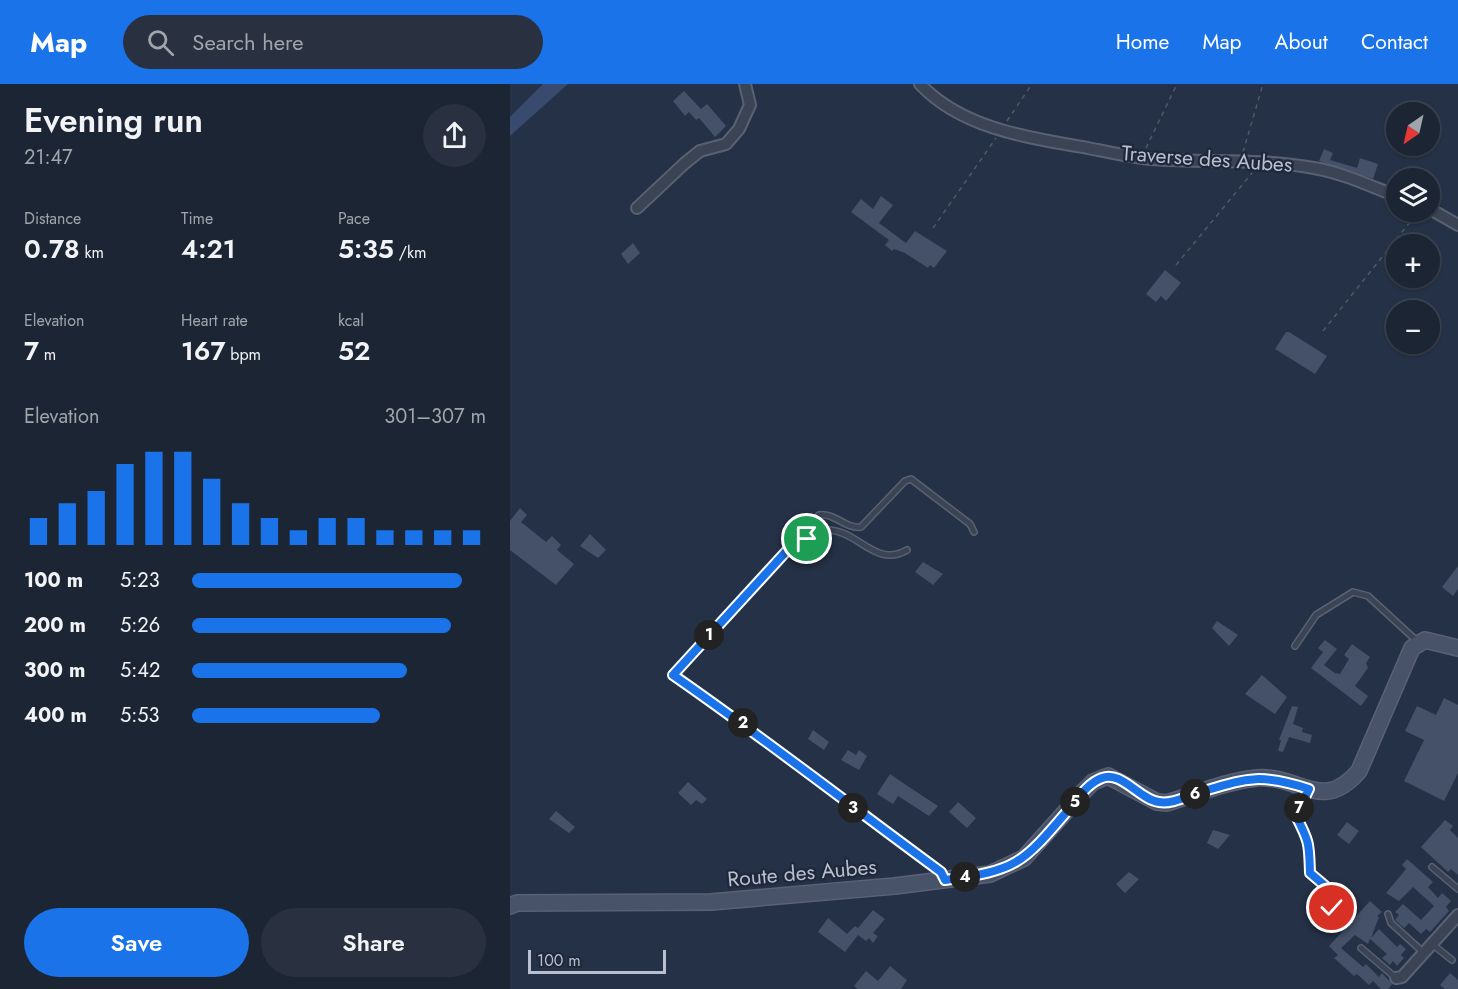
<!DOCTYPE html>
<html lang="en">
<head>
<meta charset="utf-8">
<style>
	body { margin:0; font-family:Jost,sans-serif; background:#293140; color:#f1f3f6; height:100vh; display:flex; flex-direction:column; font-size:22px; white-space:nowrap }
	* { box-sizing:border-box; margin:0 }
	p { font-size:20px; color:#a0a5ac }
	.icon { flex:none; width:33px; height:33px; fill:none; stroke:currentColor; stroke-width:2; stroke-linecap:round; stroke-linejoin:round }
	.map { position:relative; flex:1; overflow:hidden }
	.side { display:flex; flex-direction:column; background:#1c2534; width:510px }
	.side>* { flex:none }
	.needle { width:39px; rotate:214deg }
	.controls { position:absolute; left:876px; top:18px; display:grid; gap:12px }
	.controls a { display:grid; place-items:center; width:54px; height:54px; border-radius:50%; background:#1c2534; box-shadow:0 2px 4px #0004,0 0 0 2px #3a424f; font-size:30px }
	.scale { position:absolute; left:18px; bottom:15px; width:138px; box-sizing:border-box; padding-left:6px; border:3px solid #b8bfce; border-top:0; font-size:16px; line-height:21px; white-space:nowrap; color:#b8bfce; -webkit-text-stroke:4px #1f283b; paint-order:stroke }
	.pin { position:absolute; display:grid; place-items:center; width:51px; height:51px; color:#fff; margin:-26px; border:3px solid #fff; border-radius:50%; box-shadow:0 2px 6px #0007 }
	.km { position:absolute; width:30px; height:30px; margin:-15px; border-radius:50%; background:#222; color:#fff; font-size:16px; line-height:30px; text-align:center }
	.round { display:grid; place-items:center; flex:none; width:63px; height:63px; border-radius:32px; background:#293140 }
	.overview { display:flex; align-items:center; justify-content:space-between; height:102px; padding:0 24px }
	h1 { font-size:33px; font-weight:600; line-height:45px }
	.metrics { display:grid; grid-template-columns:repeat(3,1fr); gap:9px; height:102px; padding:6px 24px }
	.metrics div { display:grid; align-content:center }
	.metrics b { font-size:26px; font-weight:600 }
	.metrics small { font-size:16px; font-weight:400 }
	.metrics p { font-size:16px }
	.chart { height:168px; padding:12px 24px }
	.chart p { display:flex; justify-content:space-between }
	.chart svg { width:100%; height:108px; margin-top:6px; stroke:#1a73e8; stroke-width:6 }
	.button { display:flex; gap:12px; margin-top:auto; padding:12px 24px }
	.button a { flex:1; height:69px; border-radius:36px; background:#1a73e8; color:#fff; font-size:24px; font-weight:600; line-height:69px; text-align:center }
	.button a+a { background:#293140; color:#f1f3f6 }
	ul { padding:0 24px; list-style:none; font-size:20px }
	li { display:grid; grid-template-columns:96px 72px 1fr; align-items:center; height:45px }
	li i { height:15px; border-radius:8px; background:#1a73e8 }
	header { display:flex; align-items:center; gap:36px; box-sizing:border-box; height:84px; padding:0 30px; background:#1a73e8; color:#fff }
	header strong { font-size:28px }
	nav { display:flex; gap:33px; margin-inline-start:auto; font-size:21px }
	.search { width:420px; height:54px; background:#293140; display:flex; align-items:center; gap:15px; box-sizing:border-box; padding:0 21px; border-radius:33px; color:#a0a5ac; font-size:22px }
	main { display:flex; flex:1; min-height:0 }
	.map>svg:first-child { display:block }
	.water { fill:#384b6e }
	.building { fill:#445169 }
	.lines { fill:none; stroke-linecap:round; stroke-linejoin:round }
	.lane-casing { stroke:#596172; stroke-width:8 }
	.street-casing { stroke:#596172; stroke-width:14 }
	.secondary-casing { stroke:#596172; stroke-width:18 }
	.path { stroke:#465e63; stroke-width:1.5; stroke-dasharray:4.5 4.5; stroke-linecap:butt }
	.lane { stroke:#3a4455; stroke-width:5 }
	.street { stroke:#3a4455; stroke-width:10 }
	.secondary { stroke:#485269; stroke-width:15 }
	.route-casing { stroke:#fff; stroke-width:12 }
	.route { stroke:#1a73e8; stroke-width:8 }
	.labels { text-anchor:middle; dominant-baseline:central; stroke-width:4.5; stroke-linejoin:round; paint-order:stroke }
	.street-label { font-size:21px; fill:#b8bfce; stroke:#1f283b }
</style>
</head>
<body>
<header>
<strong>Map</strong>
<div class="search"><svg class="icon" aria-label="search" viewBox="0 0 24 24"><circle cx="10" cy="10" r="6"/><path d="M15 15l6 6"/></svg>Search here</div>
<nav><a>Home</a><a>Map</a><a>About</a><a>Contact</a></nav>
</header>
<main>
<section class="side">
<div class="overview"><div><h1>Evening run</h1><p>21:47</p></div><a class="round"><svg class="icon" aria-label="share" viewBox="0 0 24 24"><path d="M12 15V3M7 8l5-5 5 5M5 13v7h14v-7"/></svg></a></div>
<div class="metrics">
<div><p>Distance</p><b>0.78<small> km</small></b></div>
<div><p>Time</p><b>4:21</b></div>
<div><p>Pace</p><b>5:35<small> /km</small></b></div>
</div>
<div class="metrics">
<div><p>Elevation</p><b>7<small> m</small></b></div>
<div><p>Heart rate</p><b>167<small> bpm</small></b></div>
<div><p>kcal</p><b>52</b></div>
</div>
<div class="chart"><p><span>Elevation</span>301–307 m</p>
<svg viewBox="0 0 160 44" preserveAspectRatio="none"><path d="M5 44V33M15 44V27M25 44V22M35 44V11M45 44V6M55 44V6M65 44V17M75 44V27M85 44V33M95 44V38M105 44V33M115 44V33M125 44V38M135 44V38M145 44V38M155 44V38"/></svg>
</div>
<ul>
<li><b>100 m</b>5:23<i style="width:92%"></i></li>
<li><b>200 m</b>5:26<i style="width:88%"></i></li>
<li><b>300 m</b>5:42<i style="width:73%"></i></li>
<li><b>400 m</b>5:53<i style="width:64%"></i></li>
</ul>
<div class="button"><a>Save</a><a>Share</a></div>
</section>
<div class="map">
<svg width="948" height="905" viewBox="0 0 948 905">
	<rect width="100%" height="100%" fill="#253146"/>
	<path class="water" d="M33,0H58L0,52V33Z"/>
	<path class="building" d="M174,7L191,25L197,20L216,42L205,53L189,34L186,36L179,28L175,32L163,17Z
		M814,65L823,69L820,76L847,84L850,74L868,80L863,95L809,77Z
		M371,112L383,121L369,139L396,159L405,147L437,167L424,184L420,181L418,184L395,169L384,165L382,167L375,161L379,156L341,128L351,115L363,125Z
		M123,159L130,169L118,180L111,170Z
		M655,186L671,199L656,217L651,212L646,218L636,210Z
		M776,248H779L817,272L805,290L765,265Z
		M10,424L17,431L11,438L36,458L42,452L51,461L47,466L64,480L46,501L0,466V437Z
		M80,450L96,466L88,474L70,462Z
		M413,478L433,490L423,501L405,488Z
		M948,482V505L943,512L932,503Z
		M707,537L728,551L719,562L702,544Z
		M815,556L827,565L814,581L825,589L830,590L839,575L834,571L842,560L860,573L856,579L858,584L845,602L858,612L851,622L801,584L813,568L808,564Z
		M752,591L777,613L765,630L735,610Z
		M934,614L948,621V689L934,717L894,697L914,656L895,647L907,622L926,631Z
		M782,622L788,623L783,640L793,644L792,648L802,651L800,659L779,653L773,668L768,667L771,656H769Z
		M303,646L319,658L314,666L298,655Z
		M338,666L346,671L349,666L357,672L349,686L331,676Z
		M380,690L399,703L428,722L419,732L388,712L383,720L367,710Z
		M178,698L197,715L192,720L186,716L181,721L168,709Z
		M448,718L466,734L457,744L439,728Z
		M46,727L65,743L59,749L39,735Z
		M935,736L943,742L940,746L948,754V791L941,785L938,788L911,763Z
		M837,738L849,747L839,760L827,751Z
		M703,746L720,751L708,765L697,759Z
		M897,775L923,798L918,803L928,814L932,809L941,817L936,823L939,827L920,848L916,845L911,850L899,839L894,844L885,836L889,831L885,828L893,820L911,836L924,822L903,803L889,817L876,809L896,785L892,781Z
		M619,788L629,795L615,809L606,800Z
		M860,817L872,828L867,832L869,833L861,854L869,845L887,863L890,860L896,865L891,871L894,874L887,882L883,877L880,881L872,874L877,870L860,855L858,860L845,851L831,864L853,883L856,880L869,893L872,889L882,900L878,905H871L863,897L859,901L847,890L844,892L824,874L828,871L819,862Z
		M363,826L375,835L363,849L368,852L363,859L359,854L356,857L348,851L335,868L308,848L318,834L337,850L345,842L348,844Z
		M380,882L397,896L391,905H348L344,902L356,887L368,897Z
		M940,889L948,896V905H935L930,901Z"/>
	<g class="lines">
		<g class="lane-casing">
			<path id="lane" d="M285,460C294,456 306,447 315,446C347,444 365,485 397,466
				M785,562L806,531L843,508L858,512L908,558
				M798,707L786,732C800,759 799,760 800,789L820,806L822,824L834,835
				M922,783L948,805
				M434,794L431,787C341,722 254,654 163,591L309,431C326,429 335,445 351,443L395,397L401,395L460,440L464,448
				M878,830L881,839L914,869
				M922,860L942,876
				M851,864L886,894"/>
		</g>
		<g class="street-casing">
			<path id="street" d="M410,0C452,45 520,54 578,64C598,68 620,73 641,75C695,79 750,74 804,84C833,89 860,102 886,112
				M127,124L175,79L190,67L216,60L229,45L240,21L235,0
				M920,125L948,141
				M886,894L892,893L948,831"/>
		</g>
		<g class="secondary-casing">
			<path id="secondary" d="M0,822L7,819L201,818L385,802L480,790L514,774L575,706L583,698L598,692L647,718L657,719C686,710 717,697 747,694C791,691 812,730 849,687L902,564L915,556L948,564"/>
		</g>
		<path class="path" d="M497,37L522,0
			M636,64L667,0
			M733,68L753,0
			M423,144L486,54
			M666,181L742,89
			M813,247L908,128"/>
		<use href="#lane" class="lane"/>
		<use href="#street" class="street"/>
		<use href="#secondary" class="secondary"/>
	</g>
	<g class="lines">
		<g class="route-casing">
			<path id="route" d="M297,455L283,460L163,591C254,654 341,722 431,788L435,796C508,786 512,780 559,725C569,713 578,699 592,694C611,686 630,716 649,718C661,720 673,714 684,710C735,695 747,688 799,705L786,732C800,759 799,760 800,789L820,806L822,824"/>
		</g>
		<use href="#route" class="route"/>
	</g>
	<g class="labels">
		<g class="street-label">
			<text transform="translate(697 75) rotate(4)">Traverse des Aubes</text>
			<text transform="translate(292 789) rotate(-5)">Route des Aubes</text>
		</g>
	</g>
</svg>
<div class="controls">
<a><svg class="needle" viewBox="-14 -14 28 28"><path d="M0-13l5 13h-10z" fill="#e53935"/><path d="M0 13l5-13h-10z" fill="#a0a5ac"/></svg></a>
<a><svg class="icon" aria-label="layers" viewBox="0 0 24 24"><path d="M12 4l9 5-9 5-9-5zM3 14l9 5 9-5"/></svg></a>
<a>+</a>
<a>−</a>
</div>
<div class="scale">100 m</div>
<div class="pin" style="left:297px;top:455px;background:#1e9e55"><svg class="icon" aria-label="arrive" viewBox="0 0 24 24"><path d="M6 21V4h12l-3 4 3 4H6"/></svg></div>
<div class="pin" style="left:822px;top:824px;background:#d93025"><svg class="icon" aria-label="check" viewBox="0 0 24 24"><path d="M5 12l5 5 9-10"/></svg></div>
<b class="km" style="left:199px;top:551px">1</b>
<b class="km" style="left:233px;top:639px">2</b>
<b class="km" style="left:343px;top:724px">3</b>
<b class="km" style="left:455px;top:793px">4</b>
<b class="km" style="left:565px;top:718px">5</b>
<b class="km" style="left:685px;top:710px">6</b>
<b class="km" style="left:789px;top:724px">7</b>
</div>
</main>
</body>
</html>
